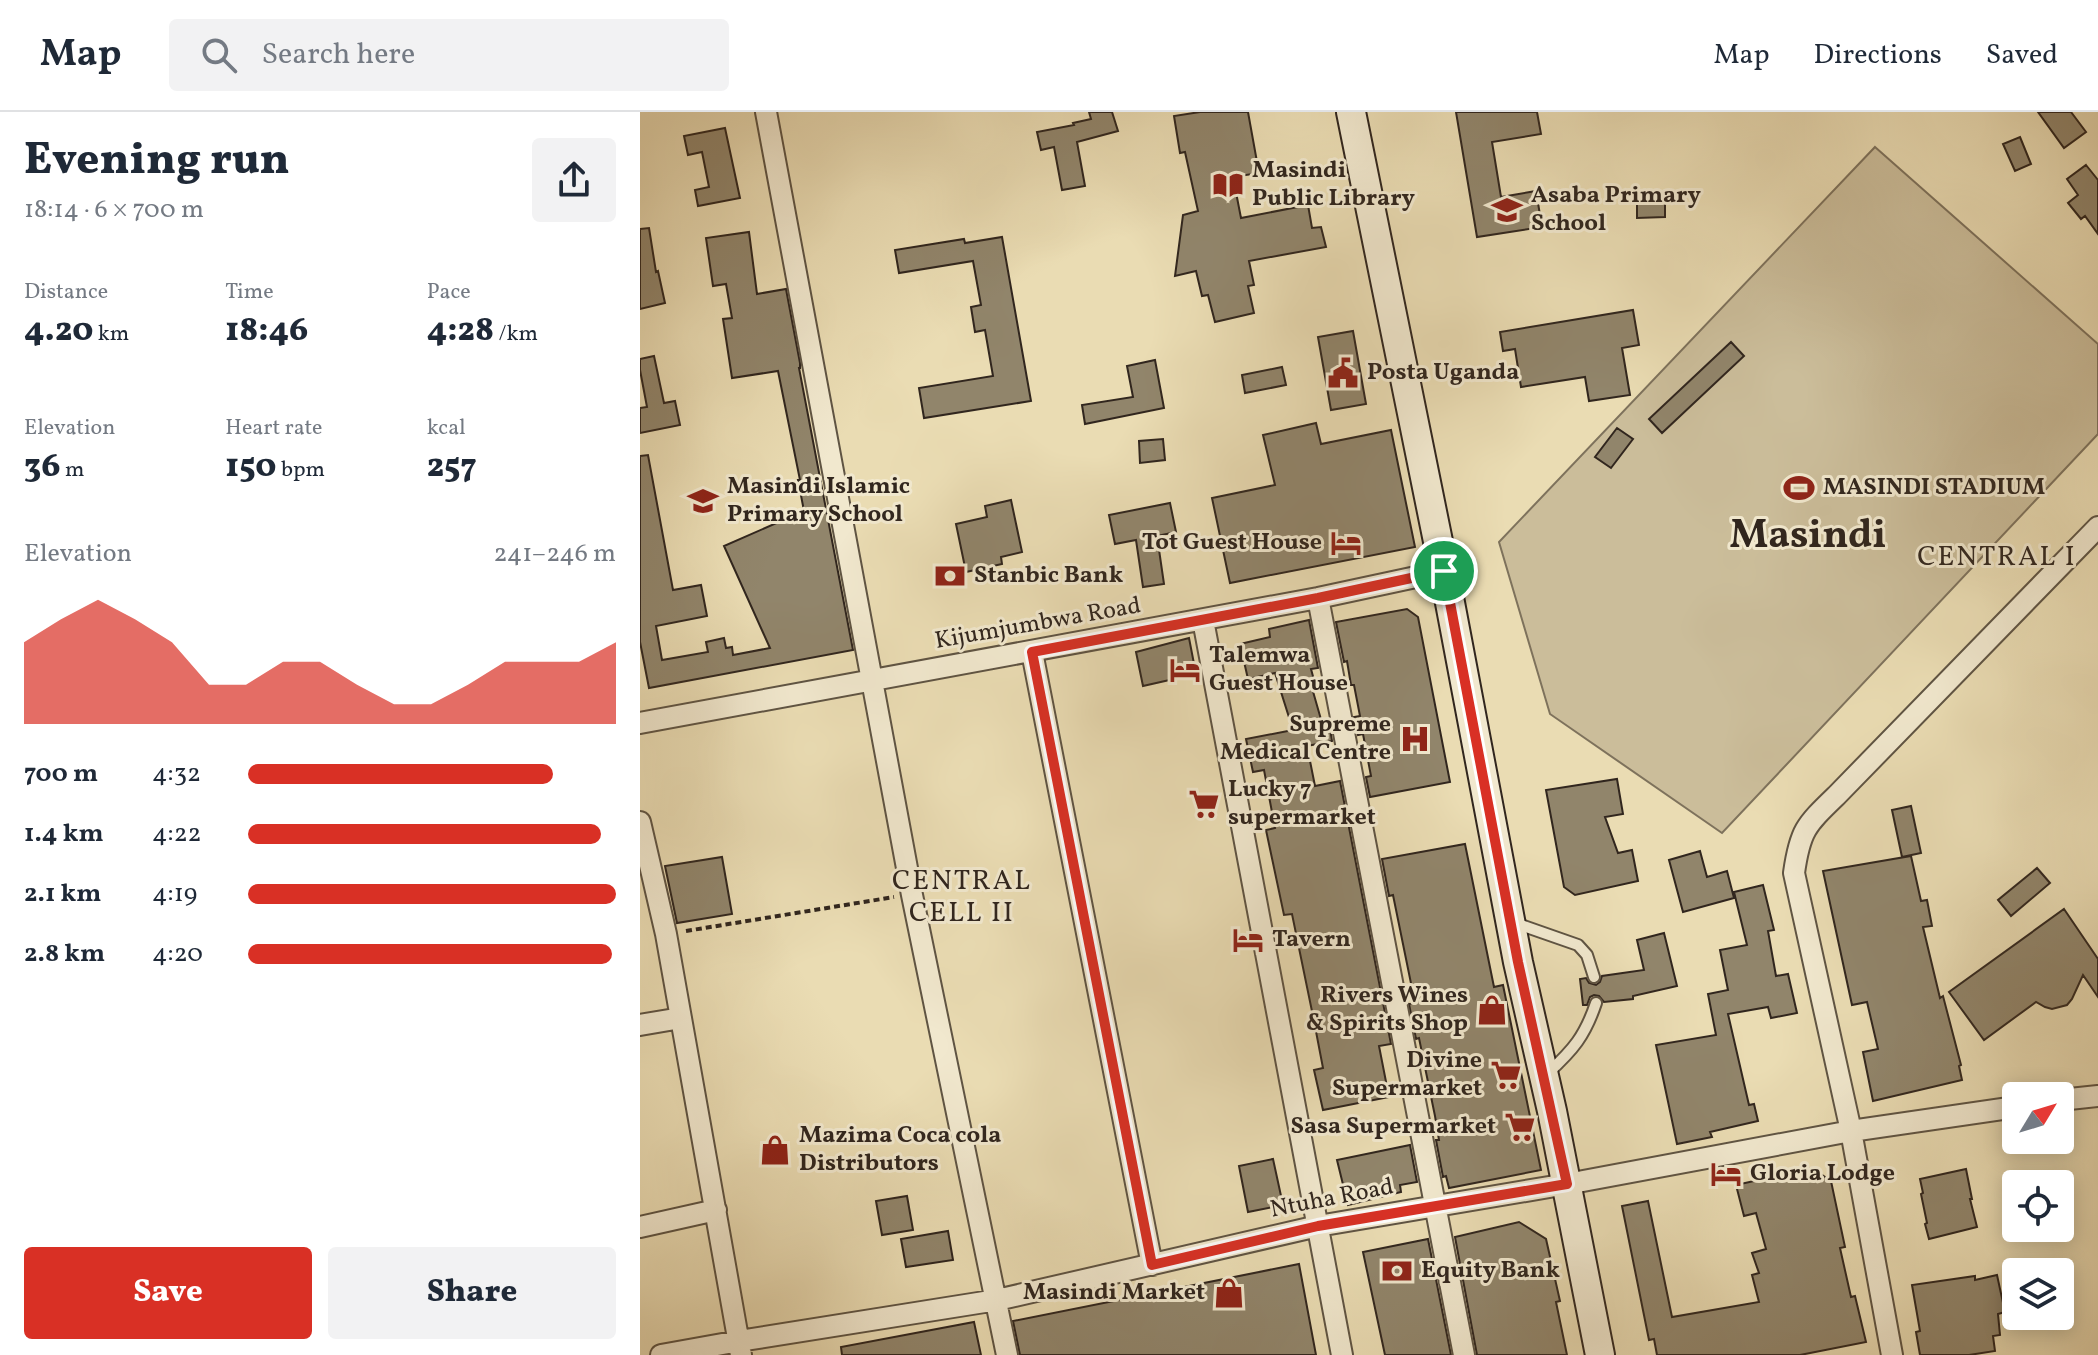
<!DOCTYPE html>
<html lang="en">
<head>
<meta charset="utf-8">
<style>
	body { margin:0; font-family:Vollkorn,serif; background:#f2f2f3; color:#1f2937; height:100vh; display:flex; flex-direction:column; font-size:30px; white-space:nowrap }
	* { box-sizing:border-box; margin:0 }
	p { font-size:26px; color:#747a83 }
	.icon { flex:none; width:44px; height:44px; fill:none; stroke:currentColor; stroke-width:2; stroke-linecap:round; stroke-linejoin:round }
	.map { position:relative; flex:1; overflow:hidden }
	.drawer { display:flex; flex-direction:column; background:#fff; width:640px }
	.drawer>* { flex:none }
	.needle { width:52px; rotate:52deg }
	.buttons { position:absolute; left:1362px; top:970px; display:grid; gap:16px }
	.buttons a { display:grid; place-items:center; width:72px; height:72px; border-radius:8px; background:#fff; box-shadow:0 4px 20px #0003; font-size:40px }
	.pin { position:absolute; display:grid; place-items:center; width:68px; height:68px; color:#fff; margin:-34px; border:4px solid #fff; border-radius:50%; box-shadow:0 2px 8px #0007 }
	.round { display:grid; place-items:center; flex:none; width:84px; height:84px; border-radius:8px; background:#f2f2f3 }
	.head { display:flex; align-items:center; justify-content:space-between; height:136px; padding:0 24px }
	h1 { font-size:44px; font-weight:800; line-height:60px }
	.stats { display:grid; grid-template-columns:repeat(3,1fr); gap:12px; height:136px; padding:8px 24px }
	.stats div { display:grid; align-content:center }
	.stats b { font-size:34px; font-weight:800 }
	.stats small { font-size:22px; font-weight:400 }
	.stats p { font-size:22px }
	.chart { height:224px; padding:16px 24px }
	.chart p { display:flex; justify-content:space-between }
	.chart svg { width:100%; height:144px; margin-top:8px; fill:#d93025; opacity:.7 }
	.primary-button { display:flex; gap:16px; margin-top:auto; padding:16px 24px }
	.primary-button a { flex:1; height:92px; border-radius:8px; background:#d93025; color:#fff; font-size:32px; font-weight:800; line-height:92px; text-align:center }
	.primary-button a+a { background:#f2f2f3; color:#1f2937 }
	ul { padding:0 24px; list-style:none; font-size:26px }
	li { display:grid; grid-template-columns:128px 96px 1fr; align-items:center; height:60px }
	li i { height:20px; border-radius:10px; background:#d93025 }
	header { display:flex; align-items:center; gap:48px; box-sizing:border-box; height:112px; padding:0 40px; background:#fff; border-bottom:2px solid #e0e1e3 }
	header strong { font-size:38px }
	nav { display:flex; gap:44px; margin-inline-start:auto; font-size:28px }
	.search { width:560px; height:72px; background:#f2f2f3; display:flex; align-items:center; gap:20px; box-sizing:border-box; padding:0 28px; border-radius:8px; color:#747a83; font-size:30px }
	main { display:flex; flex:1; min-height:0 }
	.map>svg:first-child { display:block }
	.green { fill:#cbbd9a; stroke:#7e725c; stroke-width:2 }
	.building { fill:#91856b; stroke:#31261e; stroke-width:2 }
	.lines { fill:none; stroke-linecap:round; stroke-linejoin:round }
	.lane-casing { stroke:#5f5443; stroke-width:14 }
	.street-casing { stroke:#5f5443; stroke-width:24 }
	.secondary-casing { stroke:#31261e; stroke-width:32 }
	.path { stroke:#31261e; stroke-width:4; stroke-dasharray:6 4; stroke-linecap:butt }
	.lane { stroke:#f1e8ce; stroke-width:10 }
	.street { stroke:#f1e8ce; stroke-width:20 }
	.secondary { stroke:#f1e8ce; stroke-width:28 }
	.route-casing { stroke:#fff; stroke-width:16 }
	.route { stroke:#d93025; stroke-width:10 }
	.labels { text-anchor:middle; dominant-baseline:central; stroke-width:6; stroke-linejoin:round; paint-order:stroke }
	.poi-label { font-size:24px; font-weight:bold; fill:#31261e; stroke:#f1e8ce; text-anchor:start }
	.street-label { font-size:24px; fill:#31261e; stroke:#f1e8ce }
	.quarter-label { font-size:28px; letter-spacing:2px; fill:#31261e; stroke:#f1e8ce }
	.town-label { font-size:40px; font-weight:bold; fill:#31261e; stroke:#f1e8ce }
</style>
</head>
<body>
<header>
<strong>Map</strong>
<div class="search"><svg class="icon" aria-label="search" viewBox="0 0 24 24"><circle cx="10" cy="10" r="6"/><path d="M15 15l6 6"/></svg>Search here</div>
<nav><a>Map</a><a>Directions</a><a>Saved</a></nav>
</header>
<main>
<section class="drawer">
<div class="head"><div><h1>Evening run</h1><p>18:14 · 6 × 700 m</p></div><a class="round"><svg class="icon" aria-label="share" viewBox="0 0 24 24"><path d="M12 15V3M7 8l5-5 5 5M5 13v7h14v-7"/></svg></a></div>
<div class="stats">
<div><p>Distance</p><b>4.20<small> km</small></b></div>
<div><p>Time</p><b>18:46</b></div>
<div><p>Pace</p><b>4:28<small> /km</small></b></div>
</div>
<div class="stats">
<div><p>Elevation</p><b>36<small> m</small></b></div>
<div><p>Heart rate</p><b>150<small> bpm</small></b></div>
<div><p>kcal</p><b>257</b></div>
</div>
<div class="chart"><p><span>Elevation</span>241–246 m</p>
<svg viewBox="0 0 160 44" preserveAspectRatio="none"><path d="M0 44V19L10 12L20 6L30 12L40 19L50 32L60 32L70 25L80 25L90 32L100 38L110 38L120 32L130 25L140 25L150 25L160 19V44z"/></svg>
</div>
<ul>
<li><b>700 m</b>4:32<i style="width:83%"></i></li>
<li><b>1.4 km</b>4:22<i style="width:96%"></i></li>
<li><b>2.1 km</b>4:19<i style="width:100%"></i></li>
<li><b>2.8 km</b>4:20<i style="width:99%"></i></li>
</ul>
<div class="primary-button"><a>Save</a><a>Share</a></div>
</section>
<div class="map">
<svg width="1458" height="1243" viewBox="0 0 1458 1243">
	<rect width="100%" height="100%" fill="#eadcb3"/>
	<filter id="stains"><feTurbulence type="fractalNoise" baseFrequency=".0025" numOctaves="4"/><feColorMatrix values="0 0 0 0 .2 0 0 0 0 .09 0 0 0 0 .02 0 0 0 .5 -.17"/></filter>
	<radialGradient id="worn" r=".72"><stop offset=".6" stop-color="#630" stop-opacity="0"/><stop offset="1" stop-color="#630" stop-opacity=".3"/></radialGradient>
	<path class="green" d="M1235,35L1458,232V322L1082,721L910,602L859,430Z"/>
	<path class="building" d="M449,0H472L478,19L437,30L445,74L422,78L414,35L401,38L397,20L434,13L433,11L451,7Z
		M560,0H608L619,61L593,65L601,106L668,93L672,116L681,115L686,135L609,149L614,173L608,174L614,201L575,210L568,183L562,184L556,159L535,164L543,103L558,99L545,40L540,41L534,4Z
		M816,0H897L901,22L852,30L861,85L896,79L902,115L837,125Z
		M1398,0H1431L1446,20L1424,36Z
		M85,16L100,86L58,94L55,78L69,75L62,40L48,43L44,24Z
		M1380,25L1391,52L1375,59L1363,32Z
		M1446,53L1458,68V122L1445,104L1441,107L1428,91L1438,83L1427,67Z
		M1025,88V105L997,106V89Z
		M9,116L16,160L18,159L25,191L0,197V117Z
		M109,120L117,182L146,177L160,251V256H159L213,538L9,576L0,530V344L8,343L33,478L61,473L67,504L16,514L22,548L68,540L66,530L84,526L86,536L92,535L93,543L130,536L84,434L164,399L158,368H160L138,259L92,266L83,207L92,206L86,172L73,174L66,126Z
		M362,125L391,289L284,306L279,276L353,264L345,218L335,220L331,195L341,193L333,149L259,161L255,138L324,127L325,131Z
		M993,198L999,233L982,236L990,283L949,289L945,265L881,275L875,237L863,239L860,220Z
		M713,219L726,292L691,298L678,225Z
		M1091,230L1104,244L1022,321L1009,307Z
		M14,244L24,291L35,289L40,313L0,321V296L7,295L0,258V247Z
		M515,248L524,296L445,312L442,293L493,285L487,254Z
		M642,255L646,273L605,281L602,263Z
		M676,311L681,332L751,318L775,435L590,471L572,386L635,373L623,323Z
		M977,316L993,327L971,356L955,345Z
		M523,327L525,348L500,351L499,329Z
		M371,388L382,440L361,445L362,452L326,460L316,412L347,405L345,394Z
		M530,391L536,420L517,424L524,472L503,475L496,428L475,432L469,403Z
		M767,497L778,505L810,670L730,685L726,665L731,664L723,622L718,623L714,605L720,604L714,573H711L707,549L704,550L696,510Z
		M669,508L678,556L671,557L674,568L670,569L682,611L689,610L692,629L667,634L675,674L700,669L751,932L739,934L749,985L683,998L674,958L683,956L674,909L652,802L644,803L626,718L635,716L624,658L613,660L606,627L653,618L635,561L608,567L600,532L630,525L629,517Z
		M549,526L556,562L503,574L496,540Z
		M977,667L983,702L965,705L978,741L992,738L998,769L935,783L924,775L906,678Z
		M1271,694L1281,741L1262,745L1252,698Z
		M825,732L854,875L863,873L901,1058L809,1076L806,1064L803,1065L796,1028H799L795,1004L779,926L776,927L769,892L775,891L753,783L749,784L742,747Z
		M1060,739L1067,765L1087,759L1094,786L1043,800L1029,748Z
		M1271,744L1281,789L1287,788L1292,814L1283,815L1300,886L1303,884L1321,953L1319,954L1322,968L1233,989L1223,940L1238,937L1227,890L1212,893L1183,759Z
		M82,745L92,802L37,811L25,754Z
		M1397,756L1410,771L1371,804L1358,788Z
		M1123,773L1134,818L1128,819L1136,864L1148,862L1157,901L1131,906L1128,895L1088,902L1109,993L1114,992L1118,1009L1070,1020L1072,1025L1037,1032L1016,933L1076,923L1068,882L1088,878L1080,838L1107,833L1094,780Z
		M1424,797L1458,847V885L1443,863L1432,887L1427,893L1412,897L1405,895L1396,890L1344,928L1309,880Z
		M1024,821L1037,874L993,884V887L964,890L959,884L954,883L950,885L947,893H943L940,867L946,866L949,871L956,873L960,870L962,864L1004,858L997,828Z
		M770,1033L777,1070L760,1073L761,1080L708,1093L697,1048Z
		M633,1047L643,1093L608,1100L599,1054Z
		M1172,1056L1191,1069L1205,1135L1200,1136L1211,1185L1215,1184L1226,1230L1160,1243H1017L1014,1227L1009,1228L982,1094L1008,1089L1032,1205L1119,1190L1112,1163L1119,1161L1112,1141L1126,1137L1116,1101L1104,1104L1096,1073Z
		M1326,1057L1332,1087H1330L1337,1115L1289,1127L1285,1112L1287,1111L1281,1082L1283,1081L1280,1067Z
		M267,1084L273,1118L242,1123L236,1089Z
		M879,1110L906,1127L920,1189L916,1190L927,1243H837L815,1125Z
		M308,1119L313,1148L266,1155L261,1127Z
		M788,1127L811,1243H745L723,1140Z
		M659,1152L676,1243H380L373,1209Z
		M1357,1163L1365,1200L1358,1202L1360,1223L1353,1224L1355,1239L1329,1243H1280L1276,1220L1280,1219L1272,1173L1335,1164V1168Z
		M334,1210L341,1243H202L201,1235Z"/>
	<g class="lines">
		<g class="lane-casing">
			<path id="lane" d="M875,811L938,833L947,843L954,865
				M908,961C933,938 945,924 956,891"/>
		</g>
		<g class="street-casing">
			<path id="street" d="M126,0L272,783L367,1243
				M678,486L824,1243
				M563,508L702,1243
				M392,540L512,1153
				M0,611L678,486L804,459
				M0,710L26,822L101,1243
				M0,913L41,906
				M1420,988L1458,984
				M0,1115L76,1098
				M21,1243L99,1229L357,1188L678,1114L927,1072L1211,1019L1376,995
				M1252,1243L1211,1019L1154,761C1160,718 1166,713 1197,683L1458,415"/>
		</g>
		<g class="secondary-casing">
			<path id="secondary" d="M711,0L804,459L878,850L912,999L960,1243"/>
		</g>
		<path class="path" d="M46,819L254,785"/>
		<use href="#lane" class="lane"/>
		<use href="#street" class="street"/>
		<use href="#secondary" class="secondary"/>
	</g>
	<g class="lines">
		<g class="route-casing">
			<path id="route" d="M804,459L878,850L927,1072L678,1114L512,1153L392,540L678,486Z"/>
		</g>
		<use href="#route" class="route"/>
	</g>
	<defs>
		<g id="library-bare" transform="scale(2.4)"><path d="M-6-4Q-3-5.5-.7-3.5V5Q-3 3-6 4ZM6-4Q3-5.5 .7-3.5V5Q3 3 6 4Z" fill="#8f2418" stroke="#f1e8ce" stroke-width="2.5" paint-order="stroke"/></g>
		<g id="school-bare" transform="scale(2.4)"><path d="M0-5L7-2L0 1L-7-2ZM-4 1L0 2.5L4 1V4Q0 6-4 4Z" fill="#8f2418" stroke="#f1e8ce" stroke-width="2.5" paint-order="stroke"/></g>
		<g id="civic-bare" transform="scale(2.4)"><path d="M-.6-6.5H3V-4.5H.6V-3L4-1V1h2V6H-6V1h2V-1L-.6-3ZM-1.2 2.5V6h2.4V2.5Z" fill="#8f2418" stroke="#f1e8ce" stroke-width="2.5" paint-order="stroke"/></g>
		<g id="stadium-bare" transform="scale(2.4)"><path d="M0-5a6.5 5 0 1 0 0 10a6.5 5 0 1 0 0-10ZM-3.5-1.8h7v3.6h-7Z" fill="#8f2418" stroke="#f1e8ce" stroke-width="2.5" paint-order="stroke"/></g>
		<g id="hotel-bare" transform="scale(2.4)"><path d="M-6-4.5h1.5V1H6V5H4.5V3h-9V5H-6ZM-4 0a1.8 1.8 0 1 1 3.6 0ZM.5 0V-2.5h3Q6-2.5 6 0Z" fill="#8f2418" stroke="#f1e8ce" stroke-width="2.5" paint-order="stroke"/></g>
		<g id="bank-bare" transform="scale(2.4)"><path d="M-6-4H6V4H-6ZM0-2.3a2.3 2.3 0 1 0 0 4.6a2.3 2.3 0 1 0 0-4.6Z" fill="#8f2418" stroke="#f1e8ce" stroke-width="2.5" paint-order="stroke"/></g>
		<g id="hospital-bare" transform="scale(2.4)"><path d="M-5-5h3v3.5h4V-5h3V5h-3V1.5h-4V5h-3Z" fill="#8f2418" stroke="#f1e8ce" stroke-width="2.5" paint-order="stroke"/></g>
		<g id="supermarket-bare" transform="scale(2.4)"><path d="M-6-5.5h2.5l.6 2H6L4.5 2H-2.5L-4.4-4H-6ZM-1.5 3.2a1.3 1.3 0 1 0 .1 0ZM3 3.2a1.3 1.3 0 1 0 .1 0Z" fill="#8f2418" stroke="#f1e8ce" stroke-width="2.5" paint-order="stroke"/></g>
		<g id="shop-bare" transform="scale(2.4)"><path d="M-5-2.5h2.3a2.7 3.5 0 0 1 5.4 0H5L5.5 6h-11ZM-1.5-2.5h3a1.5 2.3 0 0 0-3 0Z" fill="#8f2418" stroke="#f1e8ce" stroke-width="2.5" paint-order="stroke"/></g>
	</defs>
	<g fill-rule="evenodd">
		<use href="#library-bare" x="588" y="73"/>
		<use href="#school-bare" x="867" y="98"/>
		<use href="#civic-bare" x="703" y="261"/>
		<use href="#stadium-bare" x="1159" y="376"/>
		<use href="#school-bare" x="63" y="389"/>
		<use href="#hotel-bare" x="706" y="431"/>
		<use href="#bank-bare" x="310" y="464"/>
		<use href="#hotel-bare" x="545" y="558"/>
		<use href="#hospital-bare" x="775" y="627"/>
		<use href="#supermarket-bare" x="564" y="692"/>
		<use href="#hotel-bare" x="608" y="828"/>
		<use href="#shop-bare" x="852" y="898"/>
		<use href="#supermarket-bare" x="866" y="963"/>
		<use href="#supermarket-bare" x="880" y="1015"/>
		<use href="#shop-bare" x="135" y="1038"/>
		<use href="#hotel-bare" x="1086" y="1062"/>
		<use href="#bank-bare" x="757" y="1159"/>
		<use href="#shop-bare" x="589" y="1181"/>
	</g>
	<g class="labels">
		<g class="poi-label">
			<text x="612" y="59">Masindi<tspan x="612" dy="28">Public Library</tspan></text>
			<text x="891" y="84">Asaba Primary<tspan x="891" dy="28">School</tspan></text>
			<text x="727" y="261">Posta Uganda</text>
			<text x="87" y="375">Masindi Islamic<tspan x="87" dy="28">Primary School</tspan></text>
			<text x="1183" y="376">MASINDI STADIUM</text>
			<text x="682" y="431" text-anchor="end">Tot Guest House</text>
			<text x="334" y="464">Stanbic Bank</text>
			<text x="569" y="544">Talemwa<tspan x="569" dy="28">Guest House</tspan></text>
			<text x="751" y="613" text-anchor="end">Supreme<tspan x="751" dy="28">Medical Centre</tspan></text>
			<text x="588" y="678">Lucky 7<tspan x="588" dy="28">supermarket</tspan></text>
			<text x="632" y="828">Tavern</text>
			<text x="828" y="884" text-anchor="end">Rivers Wines<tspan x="828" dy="28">&amp; Spirits Shop</tspan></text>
			<text x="842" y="949" text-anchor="end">Divine<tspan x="842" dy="28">Supermarket</tspan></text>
			<text x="856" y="1015" text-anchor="end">Sasa Supermarket</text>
			<text x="159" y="1024">Mazima Coca cola<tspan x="159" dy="28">Distributors</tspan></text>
			<text x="1110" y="1062">Gloria Lodge</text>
			<text x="781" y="1159">Equity Bank</text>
			<text x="565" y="1181" text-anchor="end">Masindi Market</text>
		</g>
		<g class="street-label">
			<text transform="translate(398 512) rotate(-10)">Kijumjumbwa Road</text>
			<text transform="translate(692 1087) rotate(-11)">Ntuha Road</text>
		</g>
		<g class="quarter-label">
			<text x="1357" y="445">CENTRAL I</text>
			<text x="322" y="769">CENTRAL<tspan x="322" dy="32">CELL II</tspan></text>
		</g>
		<g class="town-label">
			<text x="1168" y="425">Masindi</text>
		</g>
	</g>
	<rect width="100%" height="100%" filter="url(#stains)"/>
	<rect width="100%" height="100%" fill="url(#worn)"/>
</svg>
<div class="buttons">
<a><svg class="needle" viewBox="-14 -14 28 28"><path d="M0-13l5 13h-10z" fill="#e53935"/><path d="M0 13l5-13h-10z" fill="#747a83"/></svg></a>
<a><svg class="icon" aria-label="locate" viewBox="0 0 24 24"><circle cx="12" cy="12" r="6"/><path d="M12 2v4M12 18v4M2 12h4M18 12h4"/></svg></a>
<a><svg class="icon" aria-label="layers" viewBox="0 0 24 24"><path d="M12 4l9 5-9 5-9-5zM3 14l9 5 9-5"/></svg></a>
</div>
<div class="pin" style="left:804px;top:459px;background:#1e9e55"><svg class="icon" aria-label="arrive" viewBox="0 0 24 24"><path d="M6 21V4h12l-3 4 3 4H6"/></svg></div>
</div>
</main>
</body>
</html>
